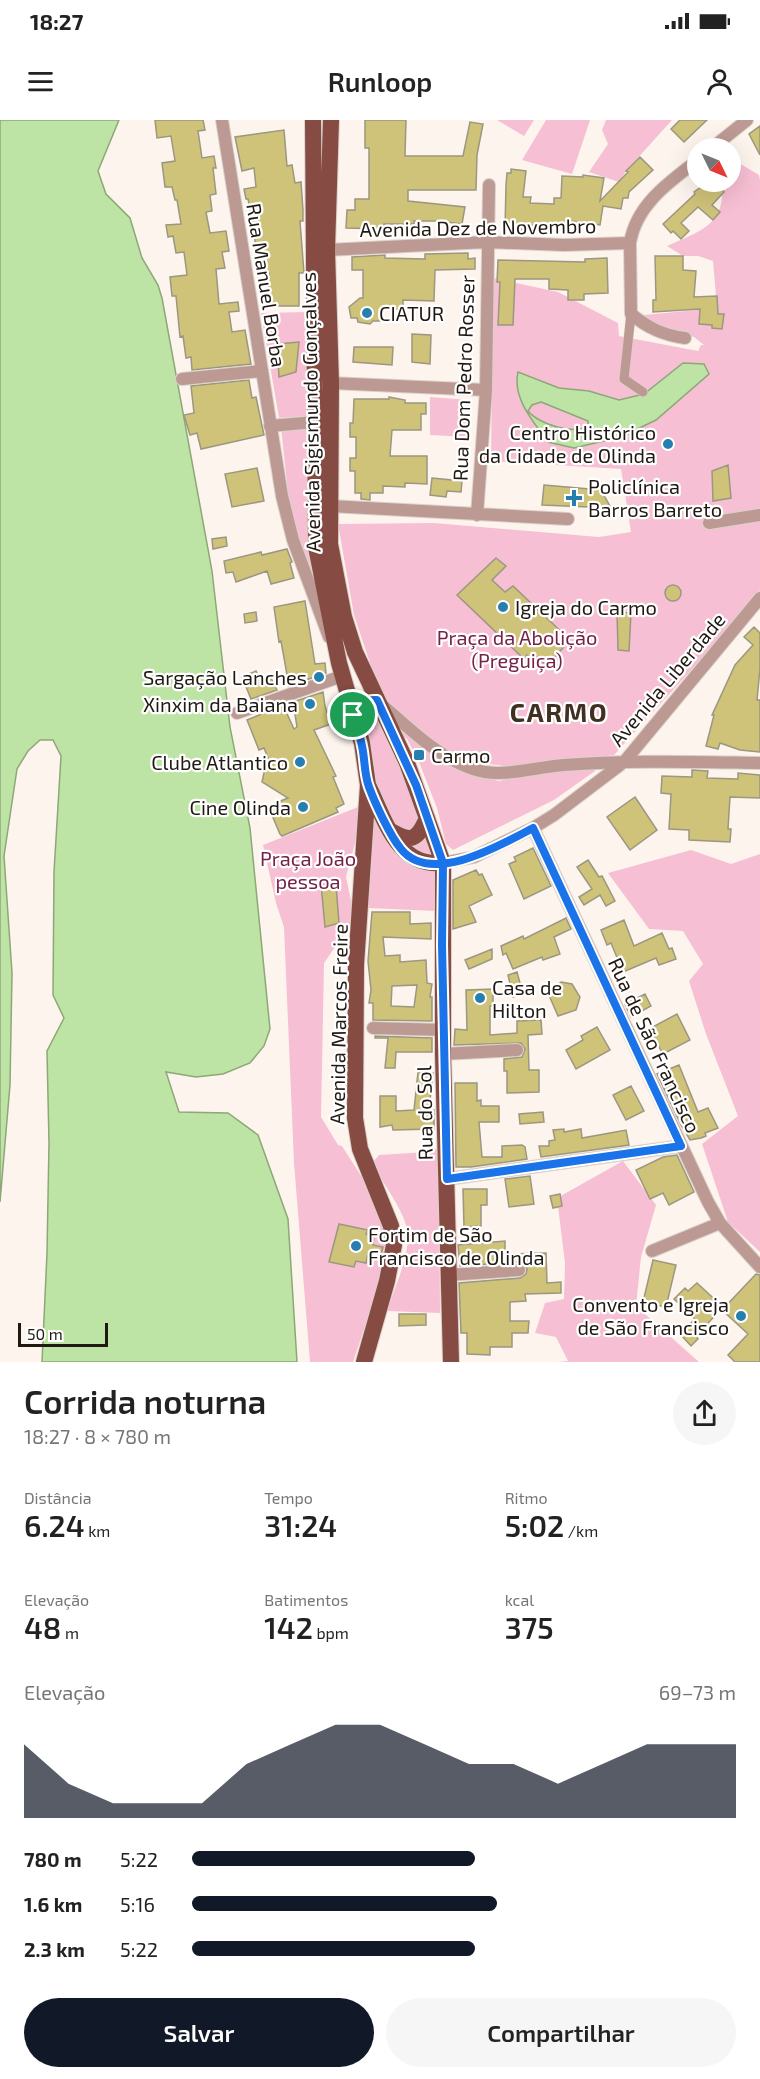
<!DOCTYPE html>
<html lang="pt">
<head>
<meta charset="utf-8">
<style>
	body { margin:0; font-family:"Exo 2",sans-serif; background:#f6f6f6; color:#222; height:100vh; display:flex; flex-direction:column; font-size:22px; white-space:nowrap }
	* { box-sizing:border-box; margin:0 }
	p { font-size:20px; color:#767676 }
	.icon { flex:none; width:33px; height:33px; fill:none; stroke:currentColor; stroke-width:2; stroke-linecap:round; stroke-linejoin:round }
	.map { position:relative; height:1242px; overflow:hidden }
	.details { display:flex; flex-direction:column; background:#fff; flex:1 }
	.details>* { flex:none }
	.needle { width:39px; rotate:133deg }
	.buttons { position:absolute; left:687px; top:18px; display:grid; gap:12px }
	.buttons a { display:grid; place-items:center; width:54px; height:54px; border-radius:50%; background:#fff; box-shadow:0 6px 24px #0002; font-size:30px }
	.scale { position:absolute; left:18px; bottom:15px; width:90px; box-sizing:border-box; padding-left:6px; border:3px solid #201913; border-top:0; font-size:16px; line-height:21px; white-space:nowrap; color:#201913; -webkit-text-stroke:4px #fff; paint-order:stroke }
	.pin { position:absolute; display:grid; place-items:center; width:51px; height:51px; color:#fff; margin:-26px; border:3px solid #fff; border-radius:50%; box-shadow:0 2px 6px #0007 }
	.round { display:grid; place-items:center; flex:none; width:63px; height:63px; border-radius:32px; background:#f6f6f6 }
	.overview { display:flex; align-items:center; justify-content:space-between; height:102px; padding:0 24px }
	h1 { font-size:33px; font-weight:600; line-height:45px }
	.stats { display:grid; grid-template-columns:repeat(3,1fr); gap:9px; height:102px; padding:6px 24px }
	.stats div { display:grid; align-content:center }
	.stats b { font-size:30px; font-weight:600 }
	.stats small { font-size:16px; font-weight:400 }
	.stats p { font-size:16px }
	.chart { height:168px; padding:12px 24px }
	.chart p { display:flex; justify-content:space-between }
	.chart svg { width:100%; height:108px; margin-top:6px; fill:#111827; opacity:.7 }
	.action { display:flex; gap:12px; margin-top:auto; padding:12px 24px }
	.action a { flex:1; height:69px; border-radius:36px; background:#111827; color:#fff; font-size:24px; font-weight:600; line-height:69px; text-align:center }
	.action a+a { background:#f6f6f6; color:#222 }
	ul { padding:0 24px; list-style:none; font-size:20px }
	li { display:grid; grid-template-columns:96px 72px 1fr; align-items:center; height:45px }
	li i { height:15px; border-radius:8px; background:#111827 }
	.status { display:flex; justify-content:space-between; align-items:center; height:42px; padding:0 30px; background:#fff; direction:ltr }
	.status svg { height:16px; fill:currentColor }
	header { display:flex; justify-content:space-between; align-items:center; height:78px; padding:0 24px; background:#fff; font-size:27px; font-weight:600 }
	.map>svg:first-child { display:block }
	.green { fill:#f7bfd3 }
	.water { fill:#bde4a4; stroke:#8ea778; stroke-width:1.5; fill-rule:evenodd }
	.building { fill:#cfc279; stroke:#9b9780; stroke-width:1.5; fill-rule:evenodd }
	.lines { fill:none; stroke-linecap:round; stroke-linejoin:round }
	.pedestrian-casing { stroke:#dad2ca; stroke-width:10 }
	.minor-casing { stroke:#dad2ca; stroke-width:14 }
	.primary-casing { stroke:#dad2ca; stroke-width:18 }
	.pedestrian { stroke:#bc9993; stroke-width:9 }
	.minor { stroke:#bc9993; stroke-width:12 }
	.primary { stroke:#864c43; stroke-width:16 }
	.route-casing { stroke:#fff; stroke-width:12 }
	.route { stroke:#1a73e8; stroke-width:8 }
	.poi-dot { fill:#277fae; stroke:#fff; stroke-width:2 }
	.labels { text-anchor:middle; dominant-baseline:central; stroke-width:4.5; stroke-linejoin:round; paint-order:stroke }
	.street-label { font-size:20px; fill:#201913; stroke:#fff }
	.poi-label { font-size:20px; fill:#201913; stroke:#fff; text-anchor:start }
	.park-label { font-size:20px; fill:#762149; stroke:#fff }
	.district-label { font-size:26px; font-weight:bold; letter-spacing:1.5px; fill:#403022; stroke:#fff }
</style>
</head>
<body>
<div class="status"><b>18:27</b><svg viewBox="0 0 49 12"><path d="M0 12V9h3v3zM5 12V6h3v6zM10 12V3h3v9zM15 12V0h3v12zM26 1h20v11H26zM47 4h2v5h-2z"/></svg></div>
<header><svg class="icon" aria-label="menu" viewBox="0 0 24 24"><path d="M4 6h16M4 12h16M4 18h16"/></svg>Runloop<svg class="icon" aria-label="person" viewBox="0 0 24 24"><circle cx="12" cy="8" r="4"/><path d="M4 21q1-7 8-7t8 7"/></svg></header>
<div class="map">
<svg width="760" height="1242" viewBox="0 0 760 1242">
	<rect width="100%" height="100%" fill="#fdf5ed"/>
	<path class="green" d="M497,0H534L524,16Z
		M546,0H590L572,54L522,40Z
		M606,0H672L626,51L619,62L589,52L608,24L602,10Z
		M739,43L759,55L760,60V470L713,526L614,635L519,648L474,642L431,622L380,573L354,495L338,404L434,403L599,417L631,412L621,349L491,341L493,158L558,172L618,203L619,216L698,231L701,225H704L694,217L662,208L644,195L717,188L713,141L698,136H683L667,126C701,111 726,105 722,62H730L731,50Z
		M310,192L307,296L279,298L261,193Z
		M430,277L471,280L469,317L430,315Z
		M311,306L314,451L312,453L306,448L289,383L281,307Z
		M373,568L395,605L466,653L499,661L526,654L594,647L595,651L554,680L453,730L446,724L437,688L419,642L407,619L399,612L417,644L441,711L436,791L367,788L357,581L367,579Z
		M358,687L359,708L346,757L353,790L351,804L324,843L321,997L338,1025L342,1026L374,1076L388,1121L385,1147L353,1242H310L294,1043L284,807L276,783L263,725Z
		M691,730L731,744L760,734V1132L728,1102L702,1024L738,996L706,914L689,861L703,844L683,811L649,809L608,753Z
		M427,1029H436L439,1034L440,1193L387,1191C394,1169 412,1131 407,1108C401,1086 384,1065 373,1045V1042L379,1035L427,1032Z
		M623,1041L656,1085L641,1137L636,1186L699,1242H558L568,1241L556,1217L535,1213L545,1183L564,1179L565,1143L557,1078Z"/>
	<path class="water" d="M0,0H119L98,51L106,74L130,98L142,138L158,165L162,178L212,451L230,607L250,708L270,909L264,926L250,943L223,954L196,957L166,952L179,992L228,993L258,1015L288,1099L297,1242H42L47,1133L49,1023L47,931L64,898L53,875L54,752L61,636L53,620H40L28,631L17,649L4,736L12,853L10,965L0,1082Z
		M683,243L704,244L709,254L656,300L621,317L574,328L548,322C534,302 512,279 518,252L559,268L589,271L619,280L644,274ZM541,282L588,301V305C576,316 538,304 528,291L532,285Z"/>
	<path class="building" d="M155,0H203L205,10L198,11L202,38L214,36L216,48H213L216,74L210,75L212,91L206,92L210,113L226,111L229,131L222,132L225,148L216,149L219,184L238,182L239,191L229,192L232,212L245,210L251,244L192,250L191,237L186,238L183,216L180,217L176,176H172L170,157L187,155L184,132L176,133L173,116L168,117L166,105L181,104L177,80H175L172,67H165L162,43L175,41L171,16L157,18Z
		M365,0H406L405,36H463L470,2L483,4L477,35L476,70H408V81L465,87L462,104L438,101H414V104H384V109L346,108L347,90H355V79H369V28H365Z
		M680,0H707L684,22L671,9Z
		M760,6V35L749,14Z
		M284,10L287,46L292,45L295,63L301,62L303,90V101H300L304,153H299V186H269V153L258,154L254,110L248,79H246L244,69L256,67L254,48L242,51L235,17Z
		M640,37L653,50L629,72L628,78H623L621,89L603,86L600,105L571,101V105H530L529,110L505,109L506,65L507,53H511V49L526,51L523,77H531L530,83L554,84V78H561L562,56L583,57V55L604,58L600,81L628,52L626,51Z
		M708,62H716L724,72L712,85L720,92L713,100L698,87L681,103L689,111L681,119L673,111L671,113L663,104L695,74L694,72Z
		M468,133V139L475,138V149L435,150L434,181L403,180V189H383V201H373L370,204L358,202L357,198H351L349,187L360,178H363V150H352V137L385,135V138L425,139V134Z
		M655,136H683V150L696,151L694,177L717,176L718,194H724L722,209L712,208V205L699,204L700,189L653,192V180H656Z
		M607,138L608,173L584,174V180H568V170L549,169V159H515L513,205H498L500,162H497L498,140L585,142V139Z
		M412,214L431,215L430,244L412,242Z
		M299,222L296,252L279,257L277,224Z
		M354,227H393L392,245L353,242Z
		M249,260L252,278L256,277L264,315L201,329L197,313L190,315L184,295L194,293L191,266Z
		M389,277L405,280V283H426V294H421V310H392L390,336H427V364L405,363V367L383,366V373H370V380L361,379V373H355V351H350V338H356V317H350V303H353L354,279H389Z
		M728,345L731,378L713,381L712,351Z
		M257,348L264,381L232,387L225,354Z
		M432,358L462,361L461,372L447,371L446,377L430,375Z
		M544,365L601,370L611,388L542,385Z
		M226,417L227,426L213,429L212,419Z
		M287,429L292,442L290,443L294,458L271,464L267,451L236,462L233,452L226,453L224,441L261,432L262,435Z
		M496,438L506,446L492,460L505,472L513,466L570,520L547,546L537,537L533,541L527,535L524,539L457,475Z
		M665 473a8 8 0 1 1 16 0a8 8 0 1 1-16 0Z
		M305,481L315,544L325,543L326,553L289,566L281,521L279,522L274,487Z
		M256,492L257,501L245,503L244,494Z
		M617,492L631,493L629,531L618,530Z
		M754,507L760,513V549L757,580H760V632L740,630L720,623L718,629L706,626L714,595H712L735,545L753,525L744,517Z
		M256,551L260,560L270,556L277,570L251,579L242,557Z
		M323,572L325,586L331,604L314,610L336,656L333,657L344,684L336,688L338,692L282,716L280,714L268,686L288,678L262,662L265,648L271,645L264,628L259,630L247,600L283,585L294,609L297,607L293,582Z
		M692,650L708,651L707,658L738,659V653L760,655V678L730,677L728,709H731L730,722L689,720V710L669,709L671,674L661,673L662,656L692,657Z
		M635,677L657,710L630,730L607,697Z
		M533,728L551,766L524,779L509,744L516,741L514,737Z
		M588,740L599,757L602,756L615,781L606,786L600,775L584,785L579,777L592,769L577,747Z
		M476,750L479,755L482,754L492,775L469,786L476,802L453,809V760Z
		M321,764L336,765L339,803L325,807Z
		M372,792H410V804L431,803V819L383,817L385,836L400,835V842L426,840L427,863L432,864L430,877H432V901L373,900V883H369L371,870L368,841ZM417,865L414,887L391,886L392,866Z
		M566,798L571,809L554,817L560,834L543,840L542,837L513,849L506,833L503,835L501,826L523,816L524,819Z
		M624,800L634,826L662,813L669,829L672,828L676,839L659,845L656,838L623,852L611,823L607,825L601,810Z
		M492,829V839L469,849L465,840Z
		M517,852L523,874L513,877L508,855Z
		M561,862L572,864L580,877L576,890L558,896L548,873Z
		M493,869V886H490V915L517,913V901L541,900L542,914L528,915L529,950H539V972L507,973V951H504V939L522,937L525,929L521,923L454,925L455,909L467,910L466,870Z
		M645,874L651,886L631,897L625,884Z
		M677,894L690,920L663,934L649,909Z
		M597,907L610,930L576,949L566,930L583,920L581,916Z
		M375,916L432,918V932H396L395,948H385L388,918H375Z
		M679,945L698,992L708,988L718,1008L705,1013L706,1016L701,1018L690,1020L681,1005L657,954Z
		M418,952L433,953L429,990H434V1009L393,1010L392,1005L380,1007V976H396V991L414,990Z
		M455,963H477V981L481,980V986H499V1002H479L482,1037H502V1026L522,1025L525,1027L527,1039L471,1047H456Z
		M631,966L644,991L626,1000L613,975Z
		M543,992L544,1002L520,1004L519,994Z
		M564,1009V1012L581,1009L582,1018L626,1010L629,1025L541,1037L539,1026H549V1021L555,1020L553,1010Z
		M677,1035L694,1072L669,1085L663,1073L650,1079L636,1050L663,1037Z
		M530,1056L534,1084L509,1087L505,1059Z
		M463,1069H487V1085H481V1106L464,1107Z
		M560,1074L562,1086L553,1088L550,1076Z
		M339,1104L368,1110L366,1114L374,1116L373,1125L383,1127L381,1135L368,1133L366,1143L356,1141L354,1147L329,1142Z
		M505,1121V1134L546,1133L547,1163L561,1162V1173L525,1174L526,1181L510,1182V1201H529L528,1213H512V1227H490V1235L467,1234V1213H461L459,1163L520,1158L526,1154L527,1149L523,1143L518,1142L460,1146L458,1125Z
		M653,1140L676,1145L666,1187L643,1182Z
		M756,1154L760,1155V1242H735L728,1235L748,1214L722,1190Z
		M697,1163L723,1187L696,1216L698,1219L691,1226L680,1214L695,1199L674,1179L685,1168L688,1171Z
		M399,1194H426V1205L399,1206Z"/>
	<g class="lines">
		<g class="pedestrian-casing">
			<path id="pedestrian" d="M631,194L624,259L643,272"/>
		</g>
		<g class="minor-casing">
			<path id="minor" d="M222,0L282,376L293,420L329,517
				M712,28L747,0
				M327,130L487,122L564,125L630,123
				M685,218C663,215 648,208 631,194L630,123C636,85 669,62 698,40
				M182,259L261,251
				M331,263L486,270
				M270,306L315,302
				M330,386L568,399
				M477,395L486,270L489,65
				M709,403L760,395
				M380,583C408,607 437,637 473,649C502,659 534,647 564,645C629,640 695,642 760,643
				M237,593L342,556
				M533,708L708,1082L720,1103L760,1147
				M443,743L474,737L533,708L554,695L624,642L760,478
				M373,908L444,910
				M443,934L517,930
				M447,1059L681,1026
				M652,1131L720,1103
				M449,1155L519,1150"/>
		</g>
		<g class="primary-casing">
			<path id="primary" d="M313,0L316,427L339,543L362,623L368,665L356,845L355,998L360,1029L391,1106L394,1125L387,1161L364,1242
				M331,0L327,130L331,263L330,424L344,497L355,532L407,643L443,743V934L451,1242
				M369,667C385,700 398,748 443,743
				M391,711C412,723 417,720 427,698"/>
		</g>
		<use href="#pedestrian" class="pedestrian"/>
		<use href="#minor" class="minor"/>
		<use href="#primary" class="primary"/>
	</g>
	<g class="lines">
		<g class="route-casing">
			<path id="route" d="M353,595C356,605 360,615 362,626C365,639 364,654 369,667C375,683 390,716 401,729C431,766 501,725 533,708L681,1026L447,1059L442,825L443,743L416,665L377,580C365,579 358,584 353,595"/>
		</g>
		<use href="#route" class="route"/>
	</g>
	<g class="poi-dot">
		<circle cx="367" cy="193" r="6"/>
		<circle cx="668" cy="324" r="6"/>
		<path d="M571 369h6v6h6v6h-6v6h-6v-6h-6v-6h6z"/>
		<circle cx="503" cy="487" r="6"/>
		<circle cx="319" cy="557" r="6"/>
		<circle cx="310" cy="584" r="6"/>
		<rect x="413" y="629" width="12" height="12" rx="3"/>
		<circle cx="300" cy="642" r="6"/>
		<circle cx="303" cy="687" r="6"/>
		<circle cx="480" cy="878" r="6"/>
		<circle cx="356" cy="1126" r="6"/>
		<circle cx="741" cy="1196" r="6"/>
	</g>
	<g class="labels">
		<g class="street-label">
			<text transform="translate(478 107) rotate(-1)">Avenida Dez de Novembro</text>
			<text transform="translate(267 165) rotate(81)">Rua Manuel Borba</text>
			<text transform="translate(463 258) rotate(-88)">Rua Dom Pedro Rosser</text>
			<text transform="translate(310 292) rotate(-91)">Avenida Sigismundo Gonçalves</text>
			<text transform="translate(667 559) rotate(-50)">Avenida Liberdade</text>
			<text transform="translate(338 904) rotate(-89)">Avenida Marcos Freire</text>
			<text transform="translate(655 925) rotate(65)">Rua de São Francisco</text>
			<text transform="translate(424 993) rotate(-91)">Rua do Sol</text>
		</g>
		<g class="poi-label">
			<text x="379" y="193">CIATUR</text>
			<text x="656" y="312" text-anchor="end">Centro Histórico<tspan x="656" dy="23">da Cidade de Olinda</tspan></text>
			<text x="588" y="366">Policlínica<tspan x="588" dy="23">Barros Barreto</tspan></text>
			<text x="515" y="487">Igreja do Carmo</text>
			<text x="307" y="557" text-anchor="end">Sargação Lanches</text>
			<text x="298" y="584" text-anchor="end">Xinxim da Baiana</text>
			<text x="431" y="635">Carmo</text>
			<text x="288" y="642" text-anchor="end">Clube Atlantico</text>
			<text x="291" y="687" text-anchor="end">Cine Olinda</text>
			<text x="492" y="867">Casa de<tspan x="492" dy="23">Hilton</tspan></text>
			<text x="368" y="1114">Fortim de São<tspan x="368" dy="23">Francisco de Olinda</tspan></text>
			<text x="729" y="1184" text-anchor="end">Convento e Igreja<tspan x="729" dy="23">de São Francisco</tspan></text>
		</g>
		<g class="park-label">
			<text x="517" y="517">Praça da Abolição<tspan x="517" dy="23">(Preguiça)</tspan></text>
			<text x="308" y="738">Praça João<tspan x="308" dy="23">pessoa</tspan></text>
		</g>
		<g class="district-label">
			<text x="559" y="591">CARMO</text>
		</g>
	</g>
</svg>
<div class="buttons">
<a><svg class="needle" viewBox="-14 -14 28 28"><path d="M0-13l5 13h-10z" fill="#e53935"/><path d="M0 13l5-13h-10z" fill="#767676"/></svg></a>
</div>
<div class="scale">50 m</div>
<div class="pin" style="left:353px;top:595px;background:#1e9e55"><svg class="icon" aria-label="arrive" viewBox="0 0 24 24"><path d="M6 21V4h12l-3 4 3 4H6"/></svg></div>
</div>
<section class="details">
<div class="overview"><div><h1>Corrida noturna</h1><p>18:27 · 8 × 780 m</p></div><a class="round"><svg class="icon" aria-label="share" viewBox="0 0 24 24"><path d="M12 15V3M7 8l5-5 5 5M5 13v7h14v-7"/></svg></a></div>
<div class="stats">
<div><p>Distância</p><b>6.24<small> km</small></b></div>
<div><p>Tempo</p><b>31:24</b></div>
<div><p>Ritmo</p><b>5:02<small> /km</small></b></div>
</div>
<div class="stats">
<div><p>Elevação</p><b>48<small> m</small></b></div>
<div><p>Batimentos</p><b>142<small> bpm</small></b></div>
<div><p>kcal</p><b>375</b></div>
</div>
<div class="chart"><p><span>Elevação</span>69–73 m</p>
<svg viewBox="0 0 160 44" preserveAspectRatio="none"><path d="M0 44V14L10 30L20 38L30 38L40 38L50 22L60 14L70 6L80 6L90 14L100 22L110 22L120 30L130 22L140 14L150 14L160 14V44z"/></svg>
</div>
<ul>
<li><b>780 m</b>5:22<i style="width:52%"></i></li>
<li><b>1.6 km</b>5:16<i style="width:56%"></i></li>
<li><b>2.3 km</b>5:22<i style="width:52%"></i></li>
</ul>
<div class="action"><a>Salvar</a><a>Compartilhar</a></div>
</section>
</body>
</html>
